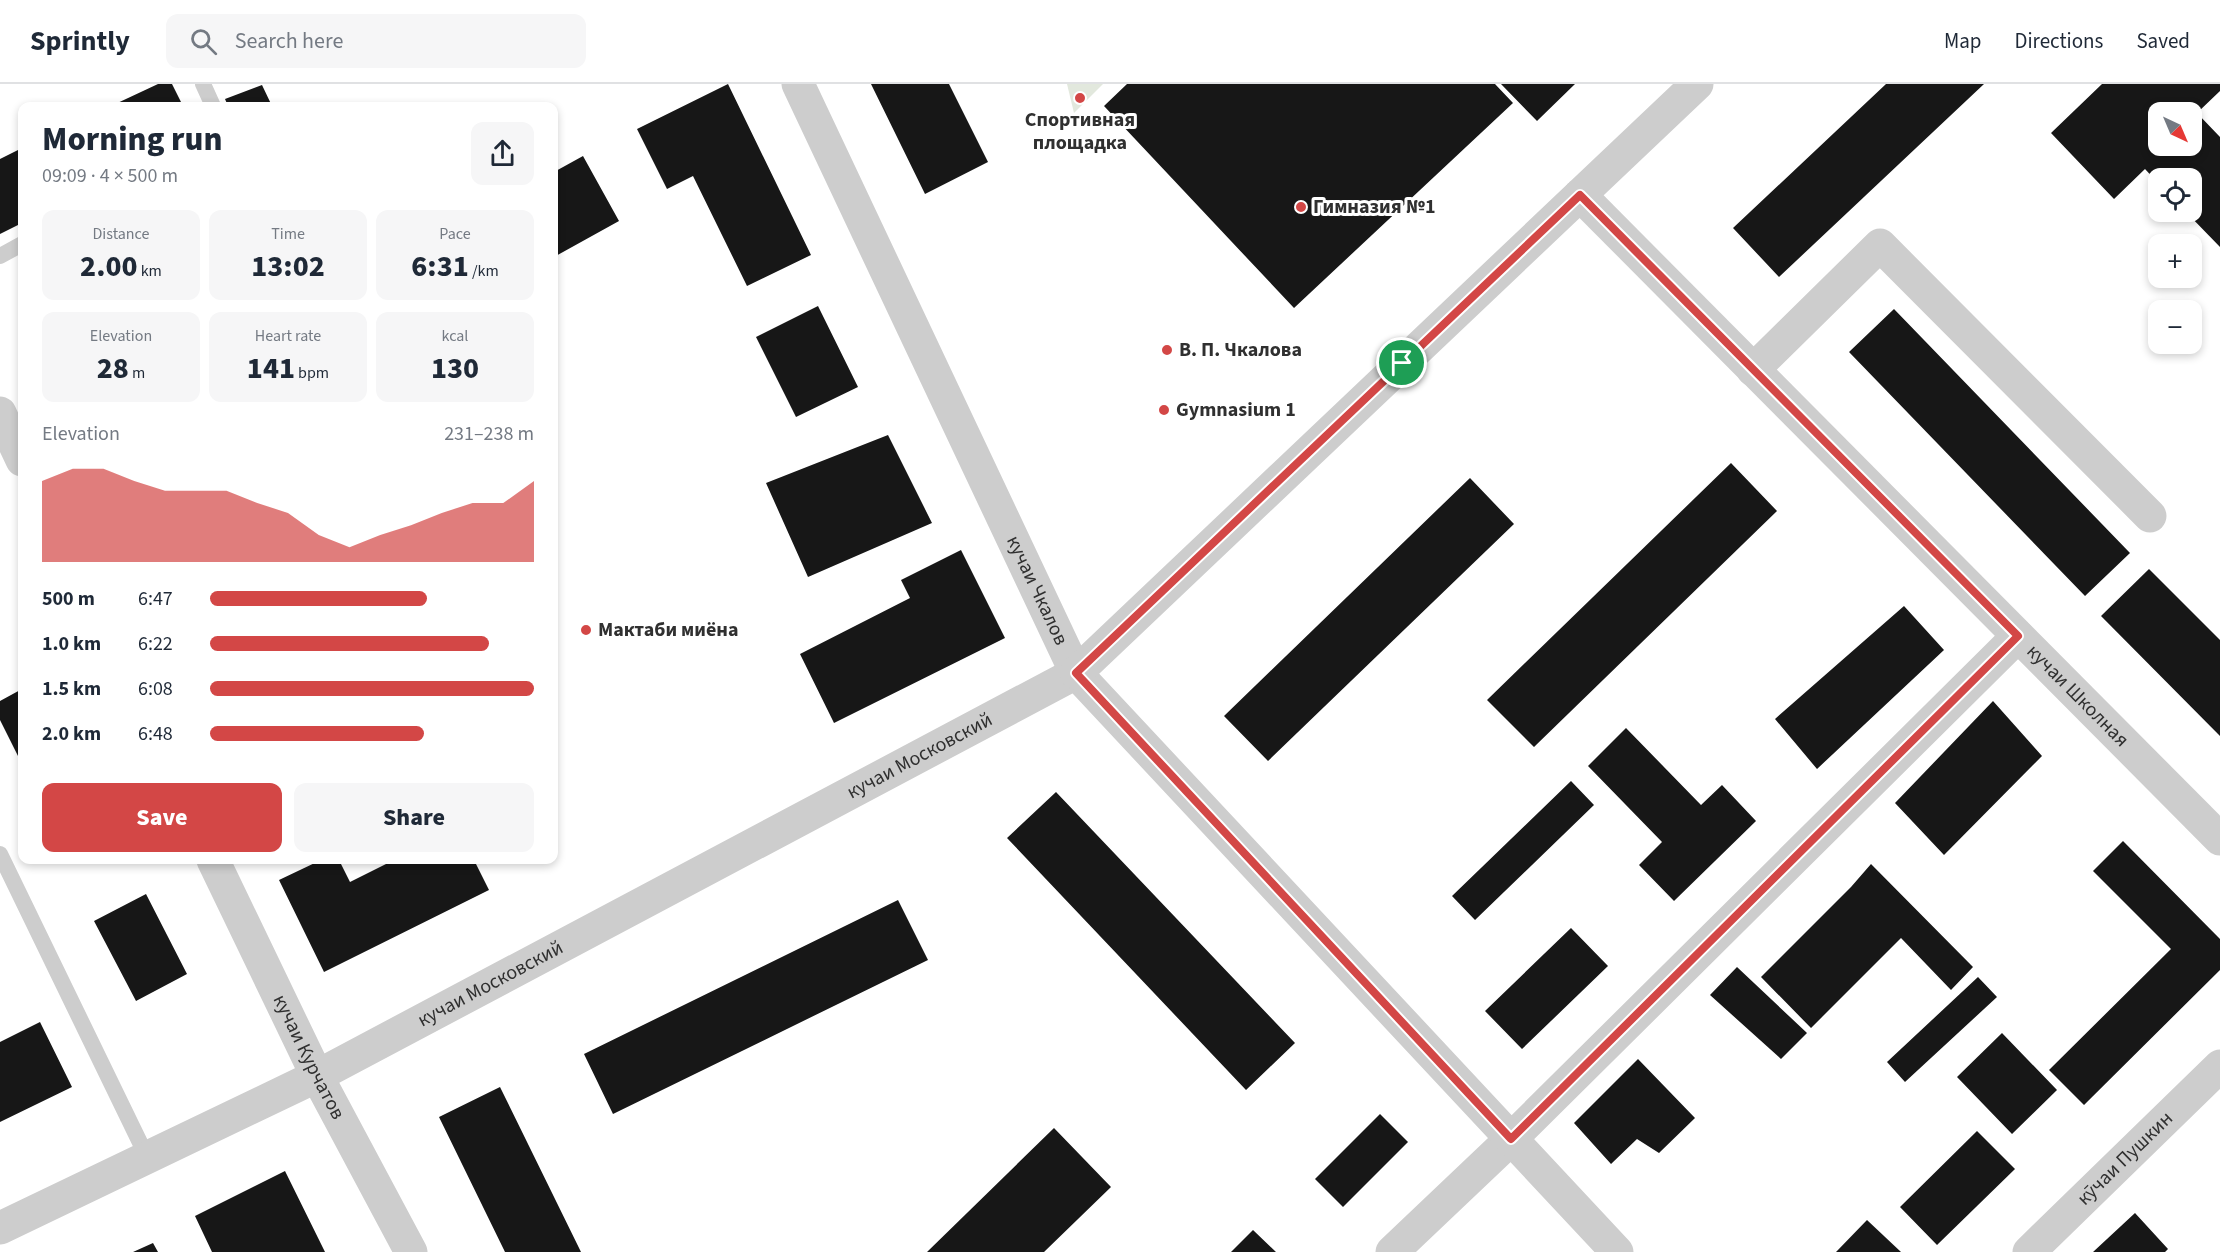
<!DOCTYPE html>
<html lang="en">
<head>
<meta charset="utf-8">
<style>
	body { margin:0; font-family:"Source Sans 3",sans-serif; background:#f6f6f7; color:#1f2937; height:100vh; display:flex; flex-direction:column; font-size:22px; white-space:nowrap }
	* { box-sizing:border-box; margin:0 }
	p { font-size:20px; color:#747a83 }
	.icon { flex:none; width:33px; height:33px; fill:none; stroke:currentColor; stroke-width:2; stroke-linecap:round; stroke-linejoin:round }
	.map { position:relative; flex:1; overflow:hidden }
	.sheet { position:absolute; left:18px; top:18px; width:540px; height:762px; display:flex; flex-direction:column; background:#fff; border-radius:12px; box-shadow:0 3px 9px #0003 }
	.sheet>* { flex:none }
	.needle { width:39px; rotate:136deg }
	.buttons { position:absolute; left:2148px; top:18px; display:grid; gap:12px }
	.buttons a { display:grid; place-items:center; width:54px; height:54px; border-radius:12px; background:#fff; box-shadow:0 3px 9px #0003; font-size:30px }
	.pin { position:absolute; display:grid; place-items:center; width:51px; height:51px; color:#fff; margin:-26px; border:3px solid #fff; border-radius:50%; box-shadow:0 2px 6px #0007 }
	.round { display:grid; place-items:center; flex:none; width:63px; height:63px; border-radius:12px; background:#f6f6f7 }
	.head { display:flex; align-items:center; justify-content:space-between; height:102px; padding:0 24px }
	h1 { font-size:33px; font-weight:800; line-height:45px }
	.figures { display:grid; grid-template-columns:repeat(3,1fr); gap:9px; height:102px; padding:6px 24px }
	.figures div { display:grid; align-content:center; border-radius:12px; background:#f6f6f7; text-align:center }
	.figures b { font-size:30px; font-weight:800 }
	.figures small { font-size:16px; font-weight:400 }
	.figures p { font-size:16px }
	.chart { height:168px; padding:12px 24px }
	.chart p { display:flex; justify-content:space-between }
	.chart svg { width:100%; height:108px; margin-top:6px; fill:#d34746; opacity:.7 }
	.cta { display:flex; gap:12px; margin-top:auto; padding:12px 24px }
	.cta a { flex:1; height:69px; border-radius:12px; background:#d34746; color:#fff; font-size:24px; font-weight:800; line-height:69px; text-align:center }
	.cta a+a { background:#f6f6f7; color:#1f2937 }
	ul { padding:0 24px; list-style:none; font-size:20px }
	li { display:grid; grid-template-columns:96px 72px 1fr; align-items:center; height:45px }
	li i { height:15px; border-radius:8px; background:#d34746 }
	header { display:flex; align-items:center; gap:36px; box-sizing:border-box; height:84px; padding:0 30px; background:#fff; border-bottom:2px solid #e0e1e3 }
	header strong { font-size:28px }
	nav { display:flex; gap:33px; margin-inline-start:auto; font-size:21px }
	.search { width:420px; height:54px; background:#f6f6f7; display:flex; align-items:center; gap:15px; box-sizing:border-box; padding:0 21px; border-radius:12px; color:#747a83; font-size:22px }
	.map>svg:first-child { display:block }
	.green { fill:#e2e8dd }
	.building { fill:#171717; fill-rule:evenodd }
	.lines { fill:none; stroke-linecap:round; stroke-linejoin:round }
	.service { stroke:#cdcdcd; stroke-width:16 }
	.minor { stroke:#cdcdcd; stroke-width:33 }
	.tertiary { stroke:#cdcdcd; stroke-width:33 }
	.route-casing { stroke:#fff; stroke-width:12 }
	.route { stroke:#d34746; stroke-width:8 }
	.poi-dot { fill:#d34746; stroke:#fff; stroke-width:2 }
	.labels { text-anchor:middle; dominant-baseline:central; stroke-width:6; stroke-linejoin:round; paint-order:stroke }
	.poi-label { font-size:20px; font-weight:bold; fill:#303030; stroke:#fff; text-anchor:start }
	.street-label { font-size:20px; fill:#303030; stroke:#fff }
</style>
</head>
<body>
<header>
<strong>Sprintly</strong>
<div class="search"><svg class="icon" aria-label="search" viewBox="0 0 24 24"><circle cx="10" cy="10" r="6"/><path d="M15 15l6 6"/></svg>Search here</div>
<nav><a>Map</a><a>Directions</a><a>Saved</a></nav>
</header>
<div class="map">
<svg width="2220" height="1168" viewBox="0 0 2220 1168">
	<rect width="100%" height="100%" fill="#fff"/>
	<path class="green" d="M1067,0H1103L1074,29Z"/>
	<path class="building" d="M158,0H172L183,22H111Z
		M728,0L811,171L747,202L693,92L667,105L637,45Z
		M871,0H949L988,78L925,110Z
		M1127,0H1495L1513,19L1294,224L1104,22Z
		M1501,0H1575L1537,37Z
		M1886,0H1984L1779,193L1733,144Z
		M2102,0H2220V7L2197,29L2220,53V163L2186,128H2192V94H2158V99L2145,85L2114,115L2051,49ZM2158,28H2192V62H2158Z
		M262,1L272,22H228L225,15Z
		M22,64V139L0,150V75Z
		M583,72L619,137L554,173V88Z
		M818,222L858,303L796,333L756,253Z
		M1894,225L2130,469L2085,512L1849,268Z
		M888,351L932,439L808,493L766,399Z
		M1731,379L1777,427L1534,663L1487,616Z
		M1470,394L1514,440L1268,677L1224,632Z
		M961,466L1005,554L834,639L800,570L910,514L901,496Z
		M2149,485L2220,556V652L2101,532Z
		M1904,522L1944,566L1817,685L1775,635Z
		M22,605V680L0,636V617Z
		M1993,617L2042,672L1944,771L1895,719Z
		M1626,644L1701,721L1722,701L1756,737L1674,817L1639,781L1662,758L1588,682Z
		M1571,697L1594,721L1475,836L1452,812Z
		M1056,708L1295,959L1246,1006L1007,754Z
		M2123,757L2220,855V886L2084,1021L2049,986L2171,865L2093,787Z
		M321,776H339L350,798L394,776H474L489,806L324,888L279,796Z
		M1871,780L1973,883L1951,906L1901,854L1811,944L1761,893L1851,803Z
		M146,810L187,890L136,917L94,837Z
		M898,816L928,876L613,1030L584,970Z
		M1571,844L1608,882L1522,965L1485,927Z
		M1737,883L1807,949L1781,975L1710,911Z
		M1978,893L1997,913L1905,998L1887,978Z
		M40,938L72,1003L0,1038V958Z
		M2002,949L2057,1006L2012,1050L1957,993Z
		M1638,975L1695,1034L1659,1069L1637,1055L1611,1080L1574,1039Z
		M500,1003L581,1168H505L439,1033Z
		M1380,1030L1408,1058L1343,1123L1315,1095Z
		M1054,1044L1111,1103L1044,1168H927Z
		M1977,1047L2015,1085L1937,1161L1900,1123Z
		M285,1087L325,1168H212L195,1132Z
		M2135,1129L2168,1165L2165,1168H2093Z
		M1867,1136L1901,1168H1836Z
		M1253,1146L1276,1168H1231Z
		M153,1159L158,1168H133Z"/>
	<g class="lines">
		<path class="service" d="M203,0L213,22
			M0,172L22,160
			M0,770L147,1073"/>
		<g class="minor">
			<path id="s1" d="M1580,111L2220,755"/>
			<path d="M1753,286L1880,161L2150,432"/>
			<path d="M0,329L22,376"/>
			<path id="s2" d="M213,776L317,992L411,1168"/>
			<path id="s3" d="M0,1144L317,992L1076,589"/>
			<path d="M1392,1168L1511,1055L2018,552"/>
		</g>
		<g class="tertiary">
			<path id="s4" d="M798,0L1076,589L1617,1168"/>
			<path d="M1076,589L1697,0"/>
			<path id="s5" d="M2029,1168L2220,982"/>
		</g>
	</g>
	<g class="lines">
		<g class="route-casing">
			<path id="route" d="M1580,111L2018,552L1511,1055L1076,589Z"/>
		</g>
		<use href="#route" class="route"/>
	</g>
	<g class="poi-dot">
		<circle cx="1080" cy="14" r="6"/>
		<circle cx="1301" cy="123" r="6"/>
		<circle cx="1167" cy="266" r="6"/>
		<circle cx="1164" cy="326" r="6"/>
		<circle cx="586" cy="546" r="6"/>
	</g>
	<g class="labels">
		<g class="poi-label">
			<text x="1080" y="36" text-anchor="middle">Спортивная<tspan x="1080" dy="23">площадка</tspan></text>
			<text x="1313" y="123">Гимназия №1</text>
			<text x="1179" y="266">В. П. Чкалова</text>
			<text x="1176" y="326">Gymnasium 1</text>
			<text x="598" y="546">Мактаби миёна</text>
		</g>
		<g class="street-label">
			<text stroke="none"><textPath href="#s4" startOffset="560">кучаи Чкалов</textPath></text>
			<text stroke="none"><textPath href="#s1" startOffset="706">кучаи Школная</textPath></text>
			<text stroke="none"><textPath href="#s3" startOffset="1034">кучаи Московский</textPath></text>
			<text stroke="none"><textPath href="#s3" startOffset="548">кучаи Московский</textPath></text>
			<text stroke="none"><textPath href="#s2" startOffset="219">кучаи Курчатов</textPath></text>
			<text stroke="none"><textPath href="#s5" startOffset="134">кӯчаи Пушкин</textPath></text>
		</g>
	</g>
</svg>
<div class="buttons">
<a><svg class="needle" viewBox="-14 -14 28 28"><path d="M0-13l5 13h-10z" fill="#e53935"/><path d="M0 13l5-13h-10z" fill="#747a83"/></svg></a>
<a><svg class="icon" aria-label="locate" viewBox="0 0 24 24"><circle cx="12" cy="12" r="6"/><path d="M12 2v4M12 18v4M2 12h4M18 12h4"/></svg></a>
<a>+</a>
<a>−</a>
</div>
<div class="pin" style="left:1402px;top:279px;background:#1e9e55"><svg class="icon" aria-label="arrive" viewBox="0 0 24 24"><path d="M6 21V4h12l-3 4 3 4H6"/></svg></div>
<section class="sheet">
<div class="head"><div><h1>Morning run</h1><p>09:09 · 4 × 500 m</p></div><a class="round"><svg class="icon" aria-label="share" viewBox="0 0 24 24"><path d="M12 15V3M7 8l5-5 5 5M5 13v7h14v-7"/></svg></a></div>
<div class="figures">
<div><p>Distance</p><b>2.00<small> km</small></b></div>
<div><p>Time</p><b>13:02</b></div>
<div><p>Pace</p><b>6:31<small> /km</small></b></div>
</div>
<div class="figures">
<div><p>Elevation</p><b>28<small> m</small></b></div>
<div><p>Heart rate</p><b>141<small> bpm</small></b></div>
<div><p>kcal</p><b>130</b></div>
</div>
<div class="chart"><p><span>Elevation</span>231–238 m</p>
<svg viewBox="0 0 160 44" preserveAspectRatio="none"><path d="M0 44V11L10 6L20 6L30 11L40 15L50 15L60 15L70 20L80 24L90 33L100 38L110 33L120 29L130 24L140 20L150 20L160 11V44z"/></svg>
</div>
<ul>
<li><b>500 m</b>6:47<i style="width:67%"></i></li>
<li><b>1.0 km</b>6:22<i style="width:86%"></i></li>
<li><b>1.5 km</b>6:08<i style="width:100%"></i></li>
<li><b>2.0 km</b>6:48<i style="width:66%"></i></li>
</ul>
<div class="cta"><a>Save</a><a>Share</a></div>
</section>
</div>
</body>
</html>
